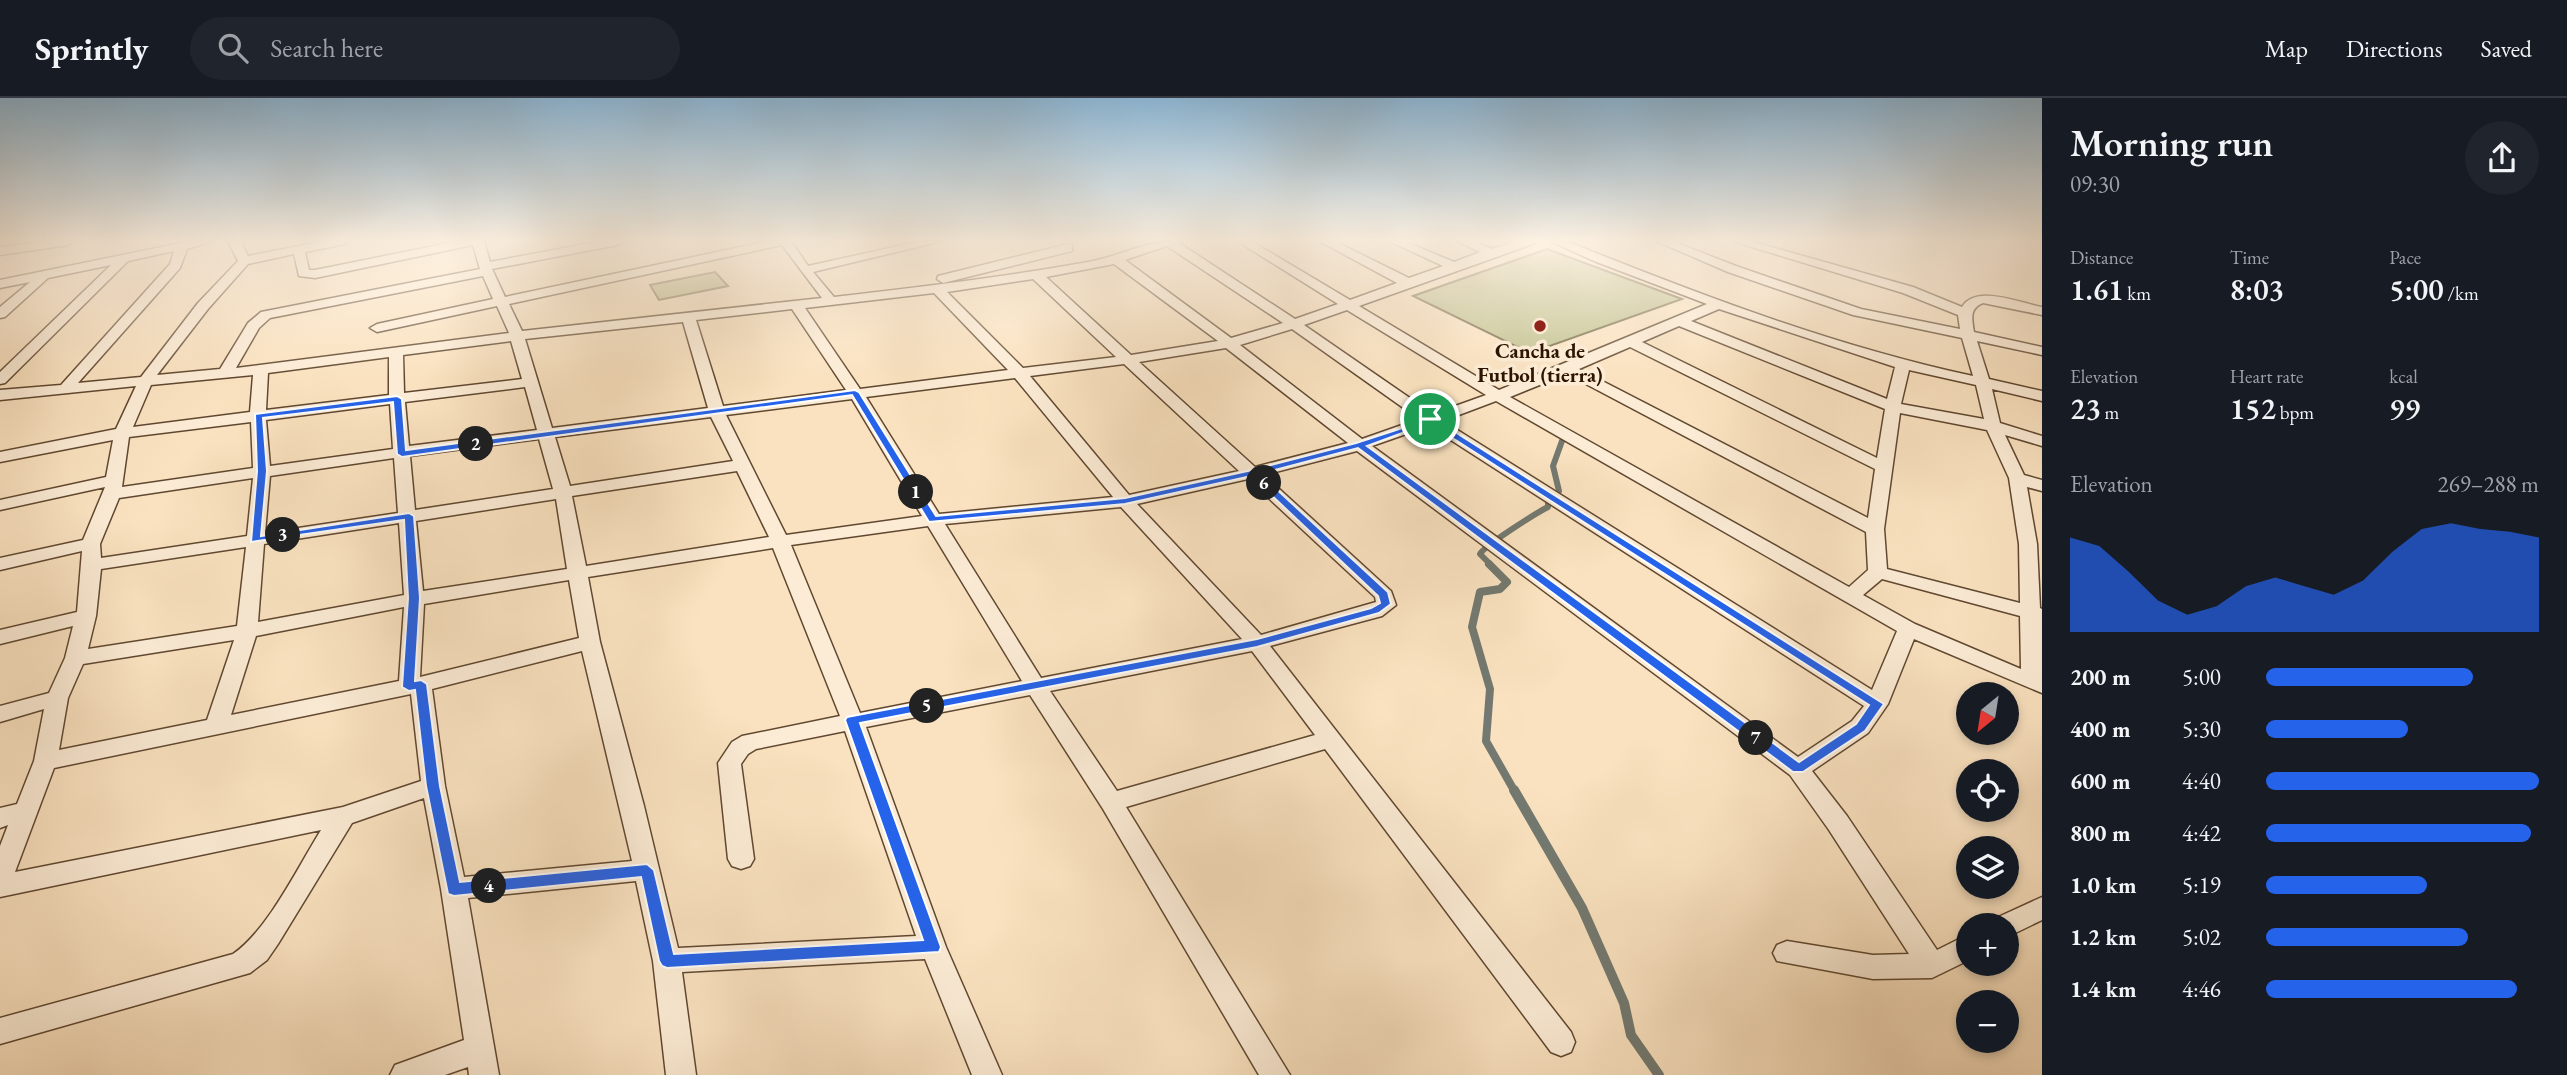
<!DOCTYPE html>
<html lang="en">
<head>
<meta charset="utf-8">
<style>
	body { margin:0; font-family:"EB Garamond",serif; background:#20242c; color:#f1f3f6; height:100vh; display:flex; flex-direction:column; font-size:26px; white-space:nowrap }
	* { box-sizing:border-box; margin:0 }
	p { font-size:23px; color:#9ea1a6 }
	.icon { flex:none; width:38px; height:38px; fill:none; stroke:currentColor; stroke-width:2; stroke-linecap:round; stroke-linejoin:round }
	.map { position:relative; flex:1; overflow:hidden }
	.sheet { display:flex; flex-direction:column; background:#171b24; width:525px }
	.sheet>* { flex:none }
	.needle { width:46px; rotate:210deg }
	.controls { position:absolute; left:1956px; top:584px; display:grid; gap:14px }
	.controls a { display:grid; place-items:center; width:63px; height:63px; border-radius:50%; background:#171b24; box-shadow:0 4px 10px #0003; font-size:35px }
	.pin { position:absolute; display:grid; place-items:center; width:60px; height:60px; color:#fff; margin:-30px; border:4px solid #fff; border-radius:50%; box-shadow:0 2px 7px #0007 }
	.km { position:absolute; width:35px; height:35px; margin:-18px; border-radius:50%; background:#222; color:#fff; font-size:19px; line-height:35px; text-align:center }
	.round { display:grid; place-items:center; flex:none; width:74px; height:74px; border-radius:37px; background:#20242c }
	.summary { display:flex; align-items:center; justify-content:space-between; height:119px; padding:0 28px }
	h1 { font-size:38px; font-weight:600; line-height:52px }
	.figures { display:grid; grid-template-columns:repeat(3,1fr); gap:10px; height:119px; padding:7px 28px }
	.figures div { display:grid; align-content:center }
	.figures b { font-size:30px; font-weight:600 }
	.figures small { font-size:19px; font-weight:400 }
	.figures p { font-size:19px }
	.chart { height:196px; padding:14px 28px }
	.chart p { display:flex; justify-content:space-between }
	.chart svg { width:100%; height:126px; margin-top:7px; fill:#2563eb; opacity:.7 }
	ul { padding:0 28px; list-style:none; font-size:23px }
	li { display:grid; grid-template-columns:112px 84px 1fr; align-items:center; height:52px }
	li i { height:18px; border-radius:9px; background:#2563eb }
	header { display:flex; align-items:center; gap:42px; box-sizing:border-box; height:98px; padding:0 35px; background:#171b24; border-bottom:2px solid #363941 }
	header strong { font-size:33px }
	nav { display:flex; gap:38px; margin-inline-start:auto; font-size:24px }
	.search { width:490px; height:63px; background:#20242c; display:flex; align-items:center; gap:18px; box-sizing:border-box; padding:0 24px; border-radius:38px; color:#9ea1a6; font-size:26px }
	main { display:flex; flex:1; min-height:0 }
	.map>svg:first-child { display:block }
	.green { fill:#c1c290; stroke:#776b48; stroke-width:2 }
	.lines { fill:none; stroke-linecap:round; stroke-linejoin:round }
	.stream-far2 { stroke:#737970; stroke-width:6 }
	.stream-far1 { stroke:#737970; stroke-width:8 }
	.stream { stroke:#737970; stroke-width:10 }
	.minor-casing { stroke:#604830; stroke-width:3 }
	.minor { fill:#fcecd6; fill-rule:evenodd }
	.route { fill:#2563eb; stroke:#fff; stroke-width:2; fill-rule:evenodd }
	.poi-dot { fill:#8f2418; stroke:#fcecd6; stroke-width:2.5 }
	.labels { text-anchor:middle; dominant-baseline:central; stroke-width:7; stroke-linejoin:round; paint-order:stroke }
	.far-poi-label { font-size:21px; font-weight:bold; fill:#2d1400; stroke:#fcecd6 }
</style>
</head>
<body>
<header>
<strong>Sprintly</strong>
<div class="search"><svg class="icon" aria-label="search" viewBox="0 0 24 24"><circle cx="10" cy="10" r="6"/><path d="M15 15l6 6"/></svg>Search here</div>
<nav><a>Map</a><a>Directions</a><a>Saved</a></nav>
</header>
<main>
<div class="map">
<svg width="2042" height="977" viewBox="0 0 2042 977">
	<rect width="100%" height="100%" fill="#fae2c0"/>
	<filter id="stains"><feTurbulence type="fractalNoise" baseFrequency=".00286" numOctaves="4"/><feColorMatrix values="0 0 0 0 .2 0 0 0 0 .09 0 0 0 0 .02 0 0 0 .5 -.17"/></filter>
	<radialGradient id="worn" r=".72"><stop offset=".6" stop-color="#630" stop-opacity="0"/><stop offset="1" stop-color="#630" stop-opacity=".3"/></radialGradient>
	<path class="green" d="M1547,151L1682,201L1530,255L1413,198Z
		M715,174L728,188L659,202L650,187Z"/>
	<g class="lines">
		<path class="stream-far2" d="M1491,467L1480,456C1484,448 1536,415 1548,409V403L1559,393L1553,368L1562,343"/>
		<path class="stream-far1" d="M1489,466L1507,484L1500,491L1480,494L1472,529L1490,591L1486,643L1515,694"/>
		<path class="stream" d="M1514,692L1582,810L1624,905L1631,937L1659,977"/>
		<g class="minor-casing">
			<path id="minor" d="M46,143H74L68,147L0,157V149Z
				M191,143H213L187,151L180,170L78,285L141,279L198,205L238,163L228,143H240L248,158L325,143H347L345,146L305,154L309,172H315L459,143H484L490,164L601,143H624L618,147L492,171L505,199L769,143H791L808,168L921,143H942L813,174L834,199C920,189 1004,179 1088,164C1118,159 1145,143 1176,143L1295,221L1338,206L1237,143H1251L1350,202L1397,185L1319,143H1334L1409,180L1443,168L1389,143H1404L1454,164L1480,154L1457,143H1473L1492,151L1518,143H1535L1533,146L1359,208L1499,292L1707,206L1594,163L1550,143H1566C1698,196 1833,248 1973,278L1962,240L1853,217L1728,174L1656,143H1672L1736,168L1861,211L1960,231L1958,217L1903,195L1732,143H1750L1913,189L1962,209C1976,186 2020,205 2042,209V217L1983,205C1969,210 1972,222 1974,234L2042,249V257L1977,243L1989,281L2042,293V303L1992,291L2000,325L2042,338V348L2005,337L2024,377L2042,382V393L2027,389L2037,446L2040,510L2042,511V595L1914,541L1888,606L1868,635L1812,673L1847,718L1937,852L1969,836V862L1932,880L1873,881L1777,863L1773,855L1777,847L1787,843L1873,857L1909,856L1829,732L1790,677L1357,353L1264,377L1391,493L1396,507L1382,518L1270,548L1571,934L1575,944L1571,954L1561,958L1551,954L1325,651L1126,709L1290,977H1259L1103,711L1030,597L866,629L946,849L1002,977H972L925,861L682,874L696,977H666L653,863L636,783L468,800L499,977H469L468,969L445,977H390L395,967L464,942L441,791L424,700L352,725L278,846L267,862L250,875L0,946V920L233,856C268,832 298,769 321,732L0,799V748L8,727L0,730V710L17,706L34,663L44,611L0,624V608L49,595L65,560L73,528L0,546V532L77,514L82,453L0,472V460L83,442L105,389L0,412V402L106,379L113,342L0,364V354L116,331L136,288L0,302V292L61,287L170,166L174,153L128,163L5,285L0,286V274L111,167L48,180L5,219L0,220V209L30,184L0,190V182ZM473,147L480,171L261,214L248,225L220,271L157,277L208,211L248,166L294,156L299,178L315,180ZM782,147L822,200L522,233L509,206ZM1167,148L1283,225L1231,240L1125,162ZM1114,166L1218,243L1131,257L1046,179ZM483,178L493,201L377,226L370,230L377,234L497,208L509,235L236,270L259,230L270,220ZM1033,181L1116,259L1023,270L947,194ZM934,195L1008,272L860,291L805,210ZM792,211L846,292L723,308L696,222ZM1719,211L1895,269L1887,301L1691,223ZM1347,212L1486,297L1433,316L1304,227ZM683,224L708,310L552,330L525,241ZM1679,228L1885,311L1877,360L1642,244ZM1292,231L1419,321L1362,341L1240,247ZM511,243L522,281L404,295L403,257ZM1630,249L1875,371L1868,420L1579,271ZM1226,250L1348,345L1255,369L1139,264ZM389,259V297L266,312L268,275ZM1124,266L1239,373L1129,397L1030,278ZM1909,272L1976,287L1984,321L1901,306ZM1567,276L1866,434L1868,472L1849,489L1510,299ZM253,277L250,314L133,329L151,287ZM1015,280L1113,399L939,416L866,299ZM525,289L537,332L409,348L405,304ZM852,301L922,418L786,437L726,317ZM1496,303L1897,533L1872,592L1443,323ZM390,306L393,351L270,368L266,322ZM1900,315L1987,332L2009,380L2019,446L2020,505L1887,471L1884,431ZM711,319L733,363L570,388L555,339ZM251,324L253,370L122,389L129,339ZM1429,328L1864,608L1852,623L1798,659L1372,348ZM539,341L553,391L415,412L410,358ZM394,360L398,415L265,435L270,378ZM737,373L769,439L586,468L572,398ZM253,380L247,438L101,460L100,446L119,400ZM1248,381L1375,499L1376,504L1261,537L1137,406ZM556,401L567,471L423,493L416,423ZM1121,409L1242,541L1041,580L945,426ZM399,425L404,497L258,524L264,446ZM928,428L1022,583L860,615L791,447ZM246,449L237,528L88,551L96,518L101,471ZM773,450L840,618L742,638L732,644L718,665L728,761L732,768L741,771L750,768L754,761L741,666L748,656L756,651L845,633L916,838L678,850L644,708L600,544L588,479ZM1882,481L2020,518L2021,571L1915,526L1863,497ZM569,482L579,540L420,579L424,506ZM404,509L399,583L231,617L256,538ZM234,542L207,622L59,652L68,600L83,566ZM582,553L632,763L464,779L445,688L432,591ZM1252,553L1315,637L1117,693L1050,593ZM411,596L421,683L343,709L15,774L54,670Z
				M1068,146L1072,147V153L943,185L937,181L938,178Z
				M2042,799V822L2007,839V828H1992L1996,820Z"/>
		</g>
		<use href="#minor" class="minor"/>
	</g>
	<linearGradient id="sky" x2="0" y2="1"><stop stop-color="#8cb7d6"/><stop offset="0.51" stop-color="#fdf2e3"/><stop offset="1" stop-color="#fdf2e3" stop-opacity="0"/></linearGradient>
	<rect width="2042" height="279" fill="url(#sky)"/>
	<path class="route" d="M855,292L859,294L936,418L1125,400L1252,372L1356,345L1433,320L1884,606L1865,633L1803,674H1793L1358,350L1260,376L1388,494L1391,506L1379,515L1257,549L860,625L941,849L939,854L667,870L662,868L659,863L641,779L454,798L448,796L426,688L415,592L409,593L402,589L408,500L404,422L251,444L257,373L255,316L397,298L402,301L406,352ZM852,297L929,424L1125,406L1251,378L1378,498L1380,505L1371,510L1257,541L847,619L845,622L923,842L674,856L654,772L647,766L460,784L440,688L427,586L421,582L415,583L420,500L414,418L409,415L261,438L267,373L263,320L393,304L397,356L402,359ZM1429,325L1869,607L1856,626L1799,664L1367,348Z"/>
	<circle class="poi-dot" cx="1540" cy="228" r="7"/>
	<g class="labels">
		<g class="far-poi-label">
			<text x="1540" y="252">Cancha de<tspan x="1540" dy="24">Futbol (tierra)</tspan></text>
		</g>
	</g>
	<rect width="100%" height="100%" filter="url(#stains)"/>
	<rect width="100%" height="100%" fill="url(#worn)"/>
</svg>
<div class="controls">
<a><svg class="needle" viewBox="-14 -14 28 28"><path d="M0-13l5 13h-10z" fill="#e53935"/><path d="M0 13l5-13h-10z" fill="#9ea1a6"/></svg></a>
<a><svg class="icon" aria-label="locate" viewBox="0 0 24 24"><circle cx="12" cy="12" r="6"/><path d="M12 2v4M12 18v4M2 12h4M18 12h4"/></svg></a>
<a><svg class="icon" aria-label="layers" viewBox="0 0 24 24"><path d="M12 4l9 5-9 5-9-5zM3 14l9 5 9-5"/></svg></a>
<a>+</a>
<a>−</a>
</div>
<div class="pin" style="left:1430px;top:321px;background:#1e9e55"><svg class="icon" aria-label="arrive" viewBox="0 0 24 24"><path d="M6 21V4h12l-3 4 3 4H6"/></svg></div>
<b class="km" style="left:916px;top:394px">1</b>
<b class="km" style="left:476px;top:346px">2</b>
<b class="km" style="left:283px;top:437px">3</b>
<b class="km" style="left:489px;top:788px">4</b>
<b class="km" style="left:927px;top:608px">5</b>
<b class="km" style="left:1264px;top:385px">6</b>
<b class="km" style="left:1756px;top:640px">7</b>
</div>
<section class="sheet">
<div class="summary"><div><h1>Morning run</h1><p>09:30</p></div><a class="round"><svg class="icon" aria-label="share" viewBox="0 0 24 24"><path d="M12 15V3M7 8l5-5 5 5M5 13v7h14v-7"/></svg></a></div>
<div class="figures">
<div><p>Distance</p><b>1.61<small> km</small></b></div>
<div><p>Time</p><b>8:03</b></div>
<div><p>Pace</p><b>5:00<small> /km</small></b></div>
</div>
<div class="figures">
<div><p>Elevation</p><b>23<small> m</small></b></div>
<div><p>Heart rate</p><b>152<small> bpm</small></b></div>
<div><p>kcal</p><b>99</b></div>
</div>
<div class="chart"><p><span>Elevation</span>269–288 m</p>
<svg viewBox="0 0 160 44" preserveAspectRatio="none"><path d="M0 44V11L10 14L20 23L30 33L40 38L50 35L60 28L70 25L80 28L90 31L100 26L110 16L120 8L130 6L140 8L150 9L160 11V44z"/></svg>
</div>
<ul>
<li><b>200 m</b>5:00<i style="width:76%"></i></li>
<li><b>400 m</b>5:30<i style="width:52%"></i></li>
<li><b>600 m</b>4:40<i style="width:100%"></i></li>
<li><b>800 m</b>4:42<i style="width:97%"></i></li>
<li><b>1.0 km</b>5:19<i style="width:59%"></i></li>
<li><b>1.2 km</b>5:02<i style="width:74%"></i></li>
<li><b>1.4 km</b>4:46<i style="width:92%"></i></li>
</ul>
</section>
</main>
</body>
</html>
